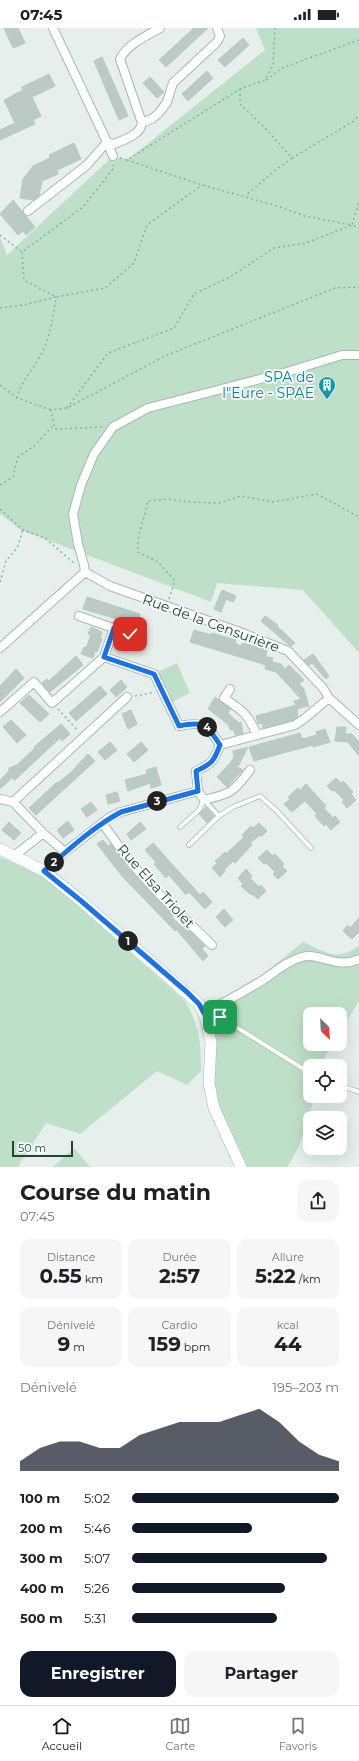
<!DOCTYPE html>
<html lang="fr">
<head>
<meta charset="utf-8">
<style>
	body { margin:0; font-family:Montserrat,sans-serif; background:#f6f6f6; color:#202124; height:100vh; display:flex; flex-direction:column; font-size:15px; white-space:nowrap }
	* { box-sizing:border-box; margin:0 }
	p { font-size:13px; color:#757577 }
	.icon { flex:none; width:22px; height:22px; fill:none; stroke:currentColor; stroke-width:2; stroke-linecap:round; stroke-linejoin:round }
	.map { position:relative; height:1139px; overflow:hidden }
	.panel { display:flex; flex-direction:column; background:#fff; flex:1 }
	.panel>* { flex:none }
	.needle { width:26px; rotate:156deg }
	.fabs { position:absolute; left:303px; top:979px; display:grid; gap:8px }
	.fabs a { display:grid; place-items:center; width:44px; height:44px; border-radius:8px; background:#fff; box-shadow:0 4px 16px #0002; font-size:20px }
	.scale { position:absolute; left:12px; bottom:10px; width:61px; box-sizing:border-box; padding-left:4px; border:2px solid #24423a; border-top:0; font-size:11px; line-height:14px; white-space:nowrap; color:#24423a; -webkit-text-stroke:3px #f7fbf9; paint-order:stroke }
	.pin { position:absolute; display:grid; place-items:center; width:34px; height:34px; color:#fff; margin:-17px; border-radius:8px; box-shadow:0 2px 6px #0006 }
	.km { position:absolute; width:20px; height:20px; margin:-10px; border-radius:50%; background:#222; color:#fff; font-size:11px; line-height:20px; text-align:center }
	.round { display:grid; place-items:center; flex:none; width:42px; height:42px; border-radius:12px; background:#f6f6f6 }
	.head { display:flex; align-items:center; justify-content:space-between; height:68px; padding:0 20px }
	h1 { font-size:22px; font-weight:700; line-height:30px }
	.figures { display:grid; grid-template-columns:repeat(3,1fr); gap:6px; height:68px; padding:4px 20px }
	.figures div { display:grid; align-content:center; border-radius:10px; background:#f6f6f6; text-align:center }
	.figures b { font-size:20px; font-weight:700 }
	.figures small { font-size:11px; font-weight:400 }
	.figures p { font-size:11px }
	.chart { height:112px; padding:8px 20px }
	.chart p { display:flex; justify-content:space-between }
	.chart svg { width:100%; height:72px; margin-top:4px; fill:#111827; opacity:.7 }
	.primary-button { display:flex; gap:8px; margin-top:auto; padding:8px 20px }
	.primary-button a { flex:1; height:46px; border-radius:12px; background:#111827; color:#fff; font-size:16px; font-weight:700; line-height:46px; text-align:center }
	.primary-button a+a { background:#f6f6f6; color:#202124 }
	ul { padding:0 20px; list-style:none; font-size:13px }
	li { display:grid; grid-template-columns:64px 48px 1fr; align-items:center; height:30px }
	li i { height:10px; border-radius:5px; background:#111827 }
	.status { display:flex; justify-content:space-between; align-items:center; height:28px; padding:0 20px; background:#fff; direction:ltr }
	.status svg { height:11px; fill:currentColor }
	.dock { display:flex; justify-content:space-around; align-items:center; height:56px; border-top:1px solid #e0e0e0; background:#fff; font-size:11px; color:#757577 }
	.dock a { display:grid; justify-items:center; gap:2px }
	.dock .current { color:#111827 }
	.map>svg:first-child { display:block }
	.green { fill:#bfe0c8 }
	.building { fill:#bbcac4; stroke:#b8c9c2 }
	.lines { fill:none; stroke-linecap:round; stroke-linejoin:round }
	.lane-casing { stroke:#a8b8b2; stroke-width:5.5 }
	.street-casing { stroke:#a8b8b2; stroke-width:10 }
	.secondary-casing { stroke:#a4bbb3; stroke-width:12 }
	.path { stroke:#86b3a5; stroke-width:1.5; stroke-dasharray:2 3; stroke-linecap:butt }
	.lane { stroke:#fff; stroke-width:4 }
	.street { stroke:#fff; stroke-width:8 }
	.secondary { stroke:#fff; stroke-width:11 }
	.route-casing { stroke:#fff; stroke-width:8 }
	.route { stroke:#1a73e8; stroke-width:5 }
	.labels { text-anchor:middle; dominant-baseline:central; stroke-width:3.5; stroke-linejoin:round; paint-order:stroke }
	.culture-label { font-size:14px; fill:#0d838f; stroke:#f7fbf9; text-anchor:end }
	.street-label { font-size:14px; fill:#24423a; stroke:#f7fbf9 }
</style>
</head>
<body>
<div class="status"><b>07:45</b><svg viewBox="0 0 49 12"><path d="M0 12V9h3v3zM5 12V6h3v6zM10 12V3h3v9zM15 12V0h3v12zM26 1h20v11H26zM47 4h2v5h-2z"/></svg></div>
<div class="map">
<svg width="359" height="1139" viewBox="0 0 359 1139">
	<rect width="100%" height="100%" fill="#e6efeb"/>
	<path class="green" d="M256,0H359V625L303,562L217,555L211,574L21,502L0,486V209L7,227L113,128L127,132L265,22Z
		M177,635L190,665L172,674L158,644Z
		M0,829L32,843L56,858L185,973C200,999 201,1013 201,1043L187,1057L157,1043L80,1106L46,1095L18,1139H0Z
		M303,914C326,924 336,934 359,918V973L340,1004V986H310V1016H333L319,1038H310V1068H315C308,1092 302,1118 287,1139H244L232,1113L213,1061L216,1035L215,1010L212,993L218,982Z
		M74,1120L90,1139H53Z"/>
	<path class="building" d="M4,0H18L25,15L13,20Z
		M194,0H208L166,39L159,32Z
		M243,10L249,17L225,39L218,32Z
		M102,29L128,88L119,92L94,33Z
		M207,43L213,50L188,73L182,66Z
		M49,46L55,58L32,69L41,88L33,92L35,96L0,112V102L15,95L4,72L23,62L22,59Z
		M150,49L164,64L157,70L143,55Z
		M74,115L81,131L57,142L58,146L42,153L39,168L33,172L20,170L23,151L33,138L50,130L49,127Z
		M13,172L35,199L26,207L23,203L18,207L0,186Z
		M222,562L236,568L233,574L226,571L221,584L214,581Z
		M87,569L140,586L137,597L83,581Z
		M265,588L278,597L277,598L295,615L291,618L289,617L261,593Z
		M91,599L102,604L100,610L102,611L97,624L95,623L93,630L81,626L84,619L86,620L91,607L88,606Z
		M194,602L211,607L212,605L236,612L235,615L240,618L243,615L267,622L266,629L273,630L272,634L281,636L285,641L289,637L304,652L299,656L304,661L309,679L307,678L297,681L298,688L293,692L263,700L262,695L258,696L256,688L296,677L294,673L301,671L276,644L265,641L266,637L190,614Z
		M313,626L329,648L326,651L312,635L309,637L304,632Z
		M76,628L83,637L50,664L42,655L47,651L49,653Z
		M16,641L24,650L0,674V658Z
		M121,652L127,659L116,669L110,662Z
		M100,658L107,666L76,693L69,685Z
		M29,667L49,686L40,694L20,675Z
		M215,669L231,681L228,685L239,695L241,694L243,705L235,707L233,701L230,702L229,697L208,681Z
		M131,682L137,696L128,701L122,686Z
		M11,692L26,707L17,715L3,699Z
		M61,696L70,706L62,713L60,710L15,752L12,750L0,761V752L9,743V740L17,737L35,720L34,719Z
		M337,699H346L345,706H352L359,714V728L348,714L335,713Z
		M325,701L330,714L313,719V717L254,733L249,719L300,705L302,711L317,707L316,704Z
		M110,714L117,722L105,732L98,724Z
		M141,714L148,722L134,734L127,726Z
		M248,719L239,737L236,738L243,742L227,759L217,749L231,734L234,729L233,723Z
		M88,726L95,733L36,787L29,780L57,754L58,755L70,745Z
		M156,739L161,757L151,760L150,755L128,763L125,752L147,746L146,742Z
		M336,750L341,755L343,753L353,764L351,766L356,772L347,780L342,774L344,772L334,762L332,763L327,758Z
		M306,756L326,778L324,780L333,790L335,788L340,794L331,802L326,796L324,798L315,788L317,786L305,773L292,784L284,776L290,771L288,769L298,760L300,762Z
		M117,764L120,773L108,776L106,767Z
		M91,774L97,782L87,789L81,781Z
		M206,779L214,788L207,795L199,786Z
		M68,793L74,802L63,810L57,802Z
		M9,794L21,805L14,812L2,802Z
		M140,794L146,801L131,812L127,806Z
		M259,795L267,803L261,809L260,807L250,815L252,817L235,835L233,833L224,842L225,843L220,849L212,840L217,835L215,833L225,824L226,826L244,809L242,807L251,798L253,800Z
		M103,812L108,818L111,816L127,839L173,887L172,889L183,900L185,898L205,918L202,921L208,928L203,933L176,901L175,903L122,848L97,816Z
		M153,815L200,867L203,864L212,874L205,881L189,864L186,867L169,847L166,850L154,836L156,834L145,822Z
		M267,822L273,828L275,826L284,836L282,838L287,843L278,851L273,846L275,844L266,835L264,836L258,830Z
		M246,841L252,848L250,850L259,859L261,857L266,863L258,871L252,866L251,867L241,858L243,856L238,850Z
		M224,881L233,892L225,899L216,889Z
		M359,890V904L352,911L343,903L348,897L350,900Z"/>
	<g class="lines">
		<g class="lane-casing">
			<path id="lane" d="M219,788L233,779L260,768L277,783L311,820
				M180,799L199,782L204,772L219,788L189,817
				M205,985L220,989L310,1045
				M340,1057L359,1064"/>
		</g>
		<g class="street-casing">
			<path id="street" d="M53,0L107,114L114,116C123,112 141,107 142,95
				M142,95L153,90L159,85L167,74L173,55L217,14L220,8L217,0
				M142,95L120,31C127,16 147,8 160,0
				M28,183L87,137L107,114L113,128
				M85,544L110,558L240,604L288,623L323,660L329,670L359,697
				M79,588L130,606
				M0,620L85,544L84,537L78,516L73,486L81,457L94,426L113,399L148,380L287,344L342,327H359
				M104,629L154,646L179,698C203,693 207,696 220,717
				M104,629L114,600
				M230,661L224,670C243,683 248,686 257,707
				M0,684L34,654L52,675L104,629
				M220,717C214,733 212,736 196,743L198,763L204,772C230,766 234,764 250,742
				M220,717L295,697L304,691L329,670
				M0,771L13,774L43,805L65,824L44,843
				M13,774L127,669
				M103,796L131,835L157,864L212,917
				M65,824L110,789L121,784L198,763
				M14,828L43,805
				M204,985C224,975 243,964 263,952C275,944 287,933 302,929C321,924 336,942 359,931"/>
		</g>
		<g class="secondary-casing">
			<path id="secondary" d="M0,821L44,843L80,872L199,976L205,988L211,1014L209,1055L214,1080L241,1139"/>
		</g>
		<path class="path" d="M266,52L282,40L359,12
			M240,61V76L265,100L292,130L272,145L245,168
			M120,130L127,132L240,61L265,52L273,37L275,0
			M292,130L354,93L359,87
			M127,132L202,157L274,177L305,188L352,197L359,174
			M0,207L22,224L84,178L113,141V137
			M22,224L24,252L56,269L105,260L134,235L147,197L202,157
			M0,280L24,277L56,269C53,291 50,312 38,332C30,345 20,356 17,370
			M0,357L17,370L51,382
			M67,380L108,325L174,300L194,266L230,249L274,220L306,215L352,197L359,200
			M102,399L55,401L51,382L67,380L165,328L335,260L359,259
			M0,457L13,449L18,429L34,418L54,397
			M0,481L23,502L45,510L75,536
			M0,554L6,533L17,520L23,502
			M169,571L175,553L158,534L138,524C136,509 145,488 148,473L167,471L189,474L219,475L241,468L273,474L317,466L359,489
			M135,668L155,664
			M58,681L78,703"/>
		<use href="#lane" class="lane"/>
		<use href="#street" class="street"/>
		<use href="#secondary" class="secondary"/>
	</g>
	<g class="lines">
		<g class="route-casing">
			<path id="route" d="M130,606L114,600L104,629L154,646L179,698C203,693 207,696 220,717C214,733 212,736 196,743L198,763L121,784C93,799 68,822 44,843L80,872L188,965L199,976L204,985L220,989"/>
		</g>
		<use href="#route" class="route"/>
	</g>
	<defs>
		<g id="building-pin" transform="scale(0.9)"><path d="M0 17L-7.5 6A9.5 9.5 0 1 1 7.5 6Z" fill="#0f9aa8" stroke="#f7fbf9"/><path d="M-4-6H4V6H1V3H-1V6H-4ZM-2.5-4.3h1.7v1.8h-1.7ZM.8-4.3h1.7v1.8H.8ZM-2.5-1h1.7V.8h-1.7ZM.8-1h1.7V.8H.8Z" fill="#fff"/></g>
	</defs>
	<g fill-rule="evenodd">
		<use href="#building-pin" x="327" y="357"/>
	</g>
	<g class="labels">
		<g class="culture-label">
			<text x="314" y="349">SPA de<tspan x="314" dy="16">l"Eure - SPAE</tspan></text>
		</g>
		<g class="street-label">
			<text transform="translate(211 595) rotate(20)">Rue de la Censurière</text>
			<text transform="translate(156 858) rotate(48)">Rue Elsa Triolet</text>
		</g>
	</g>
</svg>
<div class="fabs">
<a><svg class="needle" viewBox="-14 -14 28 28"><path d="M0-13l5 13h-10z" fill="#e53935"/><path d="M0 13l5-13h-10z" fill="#757577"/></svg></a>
<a><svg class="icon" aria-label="locate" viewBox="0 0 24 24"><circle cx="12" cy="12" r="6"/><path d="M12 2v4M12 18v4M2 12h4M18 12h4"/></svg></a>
<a><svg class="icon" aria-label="layers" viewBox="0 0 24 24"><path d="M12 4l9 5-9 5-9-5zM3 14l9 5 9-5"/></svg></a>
</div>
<div class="scale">50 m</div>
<div class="pin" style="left:220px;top:989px;background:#1e9e55"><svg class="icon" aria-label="arrive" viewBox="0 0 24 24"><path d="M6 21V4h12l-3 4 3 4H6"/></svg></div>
<div class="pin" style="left:130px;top:606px;background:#d93025"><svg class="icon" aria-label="check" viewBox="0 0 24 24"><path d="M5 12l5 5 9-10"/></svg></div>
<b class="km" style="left:128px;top:913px">1</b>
<b class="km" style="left:54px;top:834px">2</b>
<b class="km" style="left:157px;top:773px">3</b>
<b class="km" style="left:207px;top:699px">4</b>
</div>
<section class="panel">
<div class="head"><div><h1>Course du matin</h1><p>07:45</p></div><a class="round"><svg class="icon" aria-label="share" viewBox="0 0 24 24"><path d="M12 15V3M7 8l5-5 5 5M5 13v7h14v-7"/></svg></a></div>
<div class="figures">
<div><p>Distance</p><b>0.55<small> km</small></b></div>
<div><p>Durée</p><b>2:57</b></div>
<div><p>Allure</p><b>5:22<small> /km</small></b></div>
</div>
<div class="figures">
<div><p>Dénivelé</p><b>9<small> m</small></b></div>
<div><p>Cardio</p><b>159<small> bpm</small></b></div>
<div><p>kcal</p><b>44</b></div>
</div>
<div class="chart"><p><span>Dénivelé</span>195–203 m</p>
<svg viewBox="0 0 160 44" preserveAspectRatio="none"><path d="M0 44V38L10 30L20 26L30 26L40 30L50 30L60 22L70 18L80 14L90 14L100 14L110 10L120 6L130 14L140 26L150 34L160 38V44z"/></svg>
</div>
<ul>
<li><b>100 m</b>5:02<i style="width:100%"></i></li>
<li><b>200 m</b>5:46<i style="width:58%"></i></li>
<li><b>300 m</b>5:07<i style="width:94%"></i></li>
<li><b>400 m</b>5:26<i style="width:74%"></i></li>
<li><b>500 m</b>5:31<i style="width:70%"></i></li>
</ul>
<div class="primary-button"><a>Enregistrer</a><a>Partager</a></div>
</section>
<nav class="dock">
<a class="current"><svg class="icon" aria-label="home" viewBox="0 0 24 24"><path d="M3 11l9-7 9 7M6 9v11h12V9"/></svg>Accueil</a>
<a><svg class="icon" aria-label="map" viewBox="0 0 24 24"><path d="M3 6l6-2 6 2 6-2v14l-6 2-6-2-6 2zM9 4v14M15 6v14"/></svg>Carte</a>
<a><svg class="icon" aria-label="saved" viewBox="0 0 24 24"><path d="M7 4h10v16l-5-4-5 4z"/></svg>Favoris</a>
</nav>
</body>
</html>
